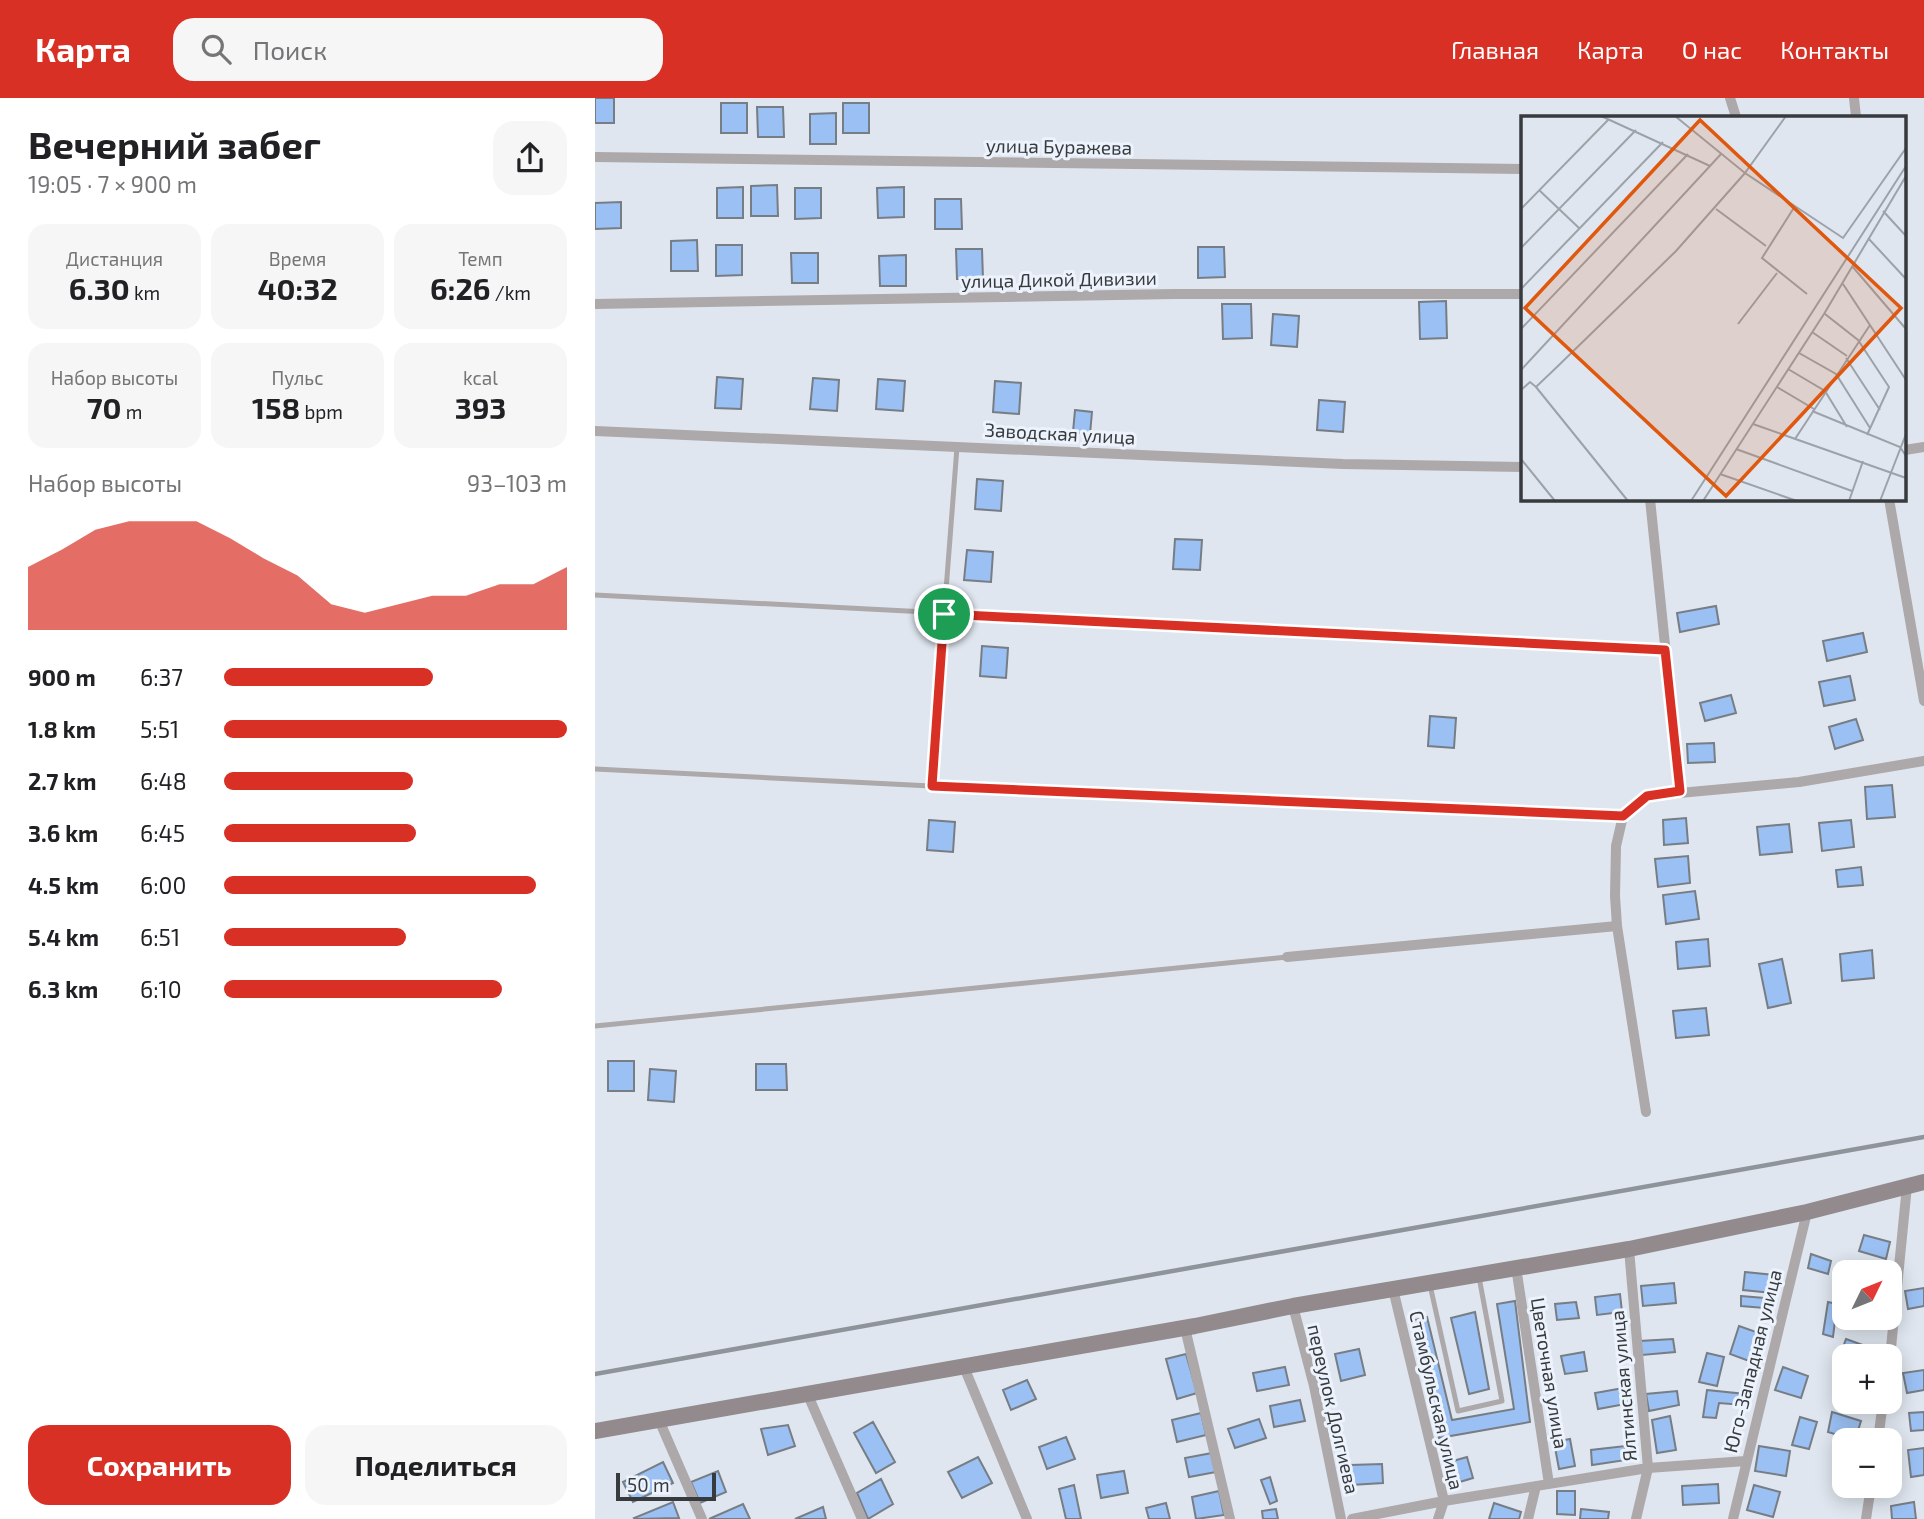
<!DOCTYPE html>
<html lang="ru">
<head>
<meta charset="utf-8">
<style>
	body { margin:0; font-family:"Exo 2",sans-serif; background:#f6f6f6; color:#202124; height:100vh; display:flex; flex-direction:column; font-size:26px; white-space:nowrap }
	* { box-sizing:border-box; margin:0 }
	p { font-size:23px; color:#757577 }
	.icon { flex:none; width:38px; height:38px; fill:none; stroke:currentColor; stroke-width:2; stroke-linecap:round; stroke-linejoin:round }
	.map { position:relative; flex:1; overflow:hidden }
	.side { display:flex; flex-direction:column; background:#fff; width:595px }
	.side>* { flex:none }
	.needle { width:46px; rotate:47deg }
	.controls { position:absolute; left:1237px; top:1162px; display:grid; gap:14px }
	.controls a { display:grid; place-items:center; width:70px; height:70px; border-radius:14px; background:#fff; box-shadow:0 4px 18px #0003; font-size:35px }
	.scale { position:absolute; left:21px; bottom:18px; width:100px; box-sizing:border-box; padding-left:7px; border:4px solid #383b3e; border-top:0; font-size:19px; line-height:24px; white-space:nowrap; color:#383b3e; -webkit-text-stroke:5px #ecf3fc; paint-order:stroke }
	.pin { position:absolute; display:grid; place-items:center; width:60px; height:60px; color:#fff; margin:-30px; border:4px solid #fff; border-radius:50%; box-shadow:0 2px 7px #0007 }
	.round { display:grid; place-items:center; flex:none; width:74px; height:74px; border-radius:21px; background:#f6f6f6 }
	.overview { display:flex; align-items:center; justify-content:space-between; height:119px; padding:0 28px }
	h1 { font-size:38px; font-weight:700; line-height:52px }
	.metrics { display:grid; grid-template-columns:repeat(3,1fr); gap:10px; height:119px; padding:7px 28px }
	.metrics div { display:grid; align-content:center; border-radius:18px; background:#f6f6f6; text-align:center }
	.metrics b { font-size:30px; font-weight:700 }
	.metrics small { font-size:19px; font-weight:400 }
	.metrics p { font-size:19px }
	.chart { height:196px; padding:14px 28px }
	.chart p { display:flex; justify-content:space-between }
	.chart svg { width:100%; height:126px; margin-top:7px; fill:#d93025; opacity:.7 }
	.button { display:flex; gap:14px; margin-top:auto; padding:14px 28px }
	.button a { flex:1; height:80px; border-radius:21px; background:#d93025; color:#fff; font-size:28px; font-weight:700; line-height:80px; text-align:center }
	.button a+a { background:#f6f6f6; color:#202124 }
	ul { padding:0 28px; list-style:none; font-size:23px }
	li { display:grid; grid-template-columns:112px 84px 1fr; align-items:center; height:52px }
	li i { height:18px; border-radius:9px; background:#d93025 }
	header { display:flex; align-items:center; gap:42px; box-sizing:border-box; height:98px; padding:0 35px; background:#d93025; color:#fff }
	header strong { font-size:33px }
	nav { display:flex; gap:38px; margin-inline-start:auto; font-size:24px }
	.search { width:490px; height:63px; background:#f6f6f6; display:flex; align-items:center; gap:18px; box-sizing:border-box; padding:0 24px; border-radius:21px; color:#757577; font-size:26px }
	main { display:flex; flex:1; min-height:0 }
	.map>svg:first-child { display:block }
	.building { fill:#9bc0f3; stroke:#777d85; stroke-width:2 }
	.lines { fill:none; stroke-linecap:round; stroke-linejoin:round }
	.lane { stroke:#ada8a9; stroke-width:5 }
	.street { stroke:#ada8a9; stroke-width:10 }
	.secondary { stroke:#928a8c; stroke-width:16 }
	.rail { stroke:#8f949a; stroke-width:4.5 }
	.route-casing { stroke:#fff; stroke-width:14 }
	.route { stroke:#d93025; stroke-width:9 }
	.labels { text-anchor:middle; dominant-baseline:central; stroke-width:6; stroke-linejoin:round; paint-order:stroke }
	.street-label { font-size:19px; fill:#383b3e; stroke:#ecf3fc }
	.inset-road { fill:none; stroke:#9ca2a8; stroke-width:2 }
	.view { fill:#df580e; fill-opacity:0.15; stroke:#df580e; stroke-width:3.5 }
	.inset-edge { fill:none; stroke:#383b3e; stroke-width:3.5 }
</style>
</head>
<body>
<header>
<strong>Карта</strong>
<div class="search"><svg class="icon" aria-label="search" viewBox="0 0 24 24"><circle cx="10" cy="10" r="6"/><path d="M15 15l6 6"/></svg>Поиск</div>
<nav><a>Главная</a><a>Карта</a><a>О нас</a><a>Контакты</a></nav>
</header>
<main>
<section class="side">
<div class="overview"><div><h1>Вечерний забег</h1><p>19:05 · 7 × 900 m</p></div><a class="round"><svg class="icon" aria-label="share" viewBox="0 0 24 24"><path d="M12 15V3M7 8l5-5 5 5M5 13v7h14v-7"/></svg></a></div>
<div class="metrics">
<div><p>Дистанция</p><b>6.30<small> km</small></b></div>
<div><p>Время</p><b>40:32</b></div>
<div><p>Темп</p><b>6:26<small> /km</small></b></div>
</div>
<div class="metrics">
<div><p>Набор высоты</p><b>70<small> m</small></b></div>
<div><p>Пульс</p><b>158<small> bpm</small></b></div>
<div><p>kcal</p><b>393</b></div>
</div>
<div class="chart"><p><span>Набор высоты</span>93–103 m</p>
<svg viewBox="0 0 160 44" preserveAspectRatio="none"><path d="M0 44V22L10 16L20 9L30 6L40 6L50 6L60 12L70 19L80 25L90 35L100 38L110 35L120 32L130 32L140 28L150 28L160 22V44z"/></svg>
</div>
<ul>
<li><b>900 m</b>6:37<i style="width:61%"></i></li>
<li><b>1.8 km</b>5:51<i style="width:100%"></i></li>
<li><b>2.7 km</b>6:48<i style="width:55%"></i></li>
<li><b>3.6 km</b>6:45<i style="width:56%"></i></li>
<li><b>4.5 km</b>6:00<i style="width:91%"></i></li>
<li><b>5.4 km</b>6:51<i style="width:53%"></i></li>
<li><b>6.3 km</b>6:10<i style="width:81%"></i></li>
</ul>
<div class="button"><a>Сохранить</a><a>Поделиться</a></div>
</section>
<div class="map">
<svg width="1329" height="1421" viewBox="0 0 1329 1421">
	<rect width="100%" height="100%" fill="#dfe6ef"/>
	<path class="building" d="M0,0H19V25H0Z
		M126,5H152V35H126Z
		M248,5H274V35H248Z
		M162,9H188L189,39H163Z
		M241,15V46H215V16Z
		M182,87L183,118H156V88Z
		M148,89V120H122V90Z
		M309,89V119L283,120L282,90Z
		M200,90H226V120L200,121Z
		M340,101H366L367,131H340Z
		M26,104V130L0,131V105Z
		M102,142L103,173H76V143Z
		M121,147H147V177L121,178Z
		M603,149H629L630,179L603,180Z
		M361,151H387L388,181H362Z
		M196,155H223V185H197Z
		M311,157V188H285L284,158Z
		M851,203L852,240L825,241L824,204Z
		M627,206H656L657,240L628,241Z
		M678,216L704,218L702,249L676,247Z
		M122,279L148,281L146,311L120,310Z
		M218,280L244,282L242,313L215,311Z
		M283,281L310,283L308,313L281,311Z
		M400,283L426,285L424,316L398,314Z
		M724,302L750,304L748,334L722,332Z
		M480,312L497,314L495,336L478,334Z
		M382,381L408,383L406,413L380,411Z
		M580,441L607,442L605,472L578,471Z
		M372,452L398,454L396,484L369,482Z
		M1121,508L1124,526L1085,534L1082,515Z
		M1268,535L1272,554L1232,563L1228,543Z
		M387,548L413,550L411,580L385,578Z
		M1255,578L1260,602L1229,608L1224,584Z
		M1136,597L1141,615L1110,623L1105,605Z
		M835,618L861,620L859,650L833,648Z
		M1261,621L1268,642L1240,651L1234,629Z
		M1119,645L1120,664L1093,665L1092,646Z
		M1297,687L1300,719L1272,721L1270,689Z
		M1091,720L1093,745L1069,747L1068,722Z
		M334,722L360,724L358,754L332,752Z
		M1256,722L1259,749L1227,753L1224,725Z
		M1194,726L1197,754L1165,757L1162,729Z
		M1093,758L1095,785L1063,789L1060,761Z
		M1266,769L1268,787L1243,789L1241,772Z
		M1100,793L1104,821L1071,826L1068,797Z
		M1113,841L1115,868L1083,871L1081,844Z
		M1277,852L1279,880L1247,883L1245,856Z
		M1187,861L1196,905L1173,910L1164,866Z
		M1111,910L1114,937L1081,940L1078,913Z
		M13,963H39V993H13Z
		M161,966H191L192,992H161Z
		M55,971L81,973L79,1004L53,1002Z
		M1269,1137L1295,1144L1291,1161L1264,1153Z
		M1216,1156L1236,1163L1233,1176L1213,1170Z
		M1150,1174L1179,1177L1177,1195L1148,1192Z
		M1079,1185L1081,1205L1048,1208L1046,1188Z
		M1329,1190V1208L1313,1211L1310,1193Z
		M1025,1196L1027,1214L1002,1217L1000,1199Z
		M1146,1198L1169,1200V1210L1146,1208Z
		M920,1203L935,1324L844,1340L817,1223L832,1219L857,1322L919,1311L902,1206Z
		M981,1204L984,1220L962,1222L960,1206Z
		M1233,1204L1242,1206L1238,1239L1228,1236Z
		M880,1214L894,1291L874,1296L856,1220Z
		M1144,1228L1164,1235L1154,1263L1135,1256Z
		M1078,1241L1080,1254L1047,1257L1045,1243Z
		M1251,1241L1279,1251L1276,1258H1250V1262L1244,1260Z
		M764,1251L770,1277L746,1283L740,1256Z
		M989,1254L992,1273L970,1276L966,1258Z
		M1112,1255L1129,1259L1122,1288L1104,1284Z
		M591,1256L602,1295L582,1301L571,1261Z
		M690,1269L694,1287L662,1293L658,1275Z
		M1188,1269L1213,1278L1206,1300L1180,1292Z
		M1329,1272V1292L1312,1295L1308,1275Z
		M432,1282L441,1301L416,1312L408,1292Z
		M1034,1289L1036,1305L1003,1311L1000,1295Z
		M1112,1292L1150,1296L1148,1307L1124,1305L1121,1320L1108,1319Z
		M1082,1293L1084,1307L1054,1313L1051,1296Z
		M705,1302L710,1323L679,1329L675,1308Z
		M1237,1314L1266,1323L1260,1342L1233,1334Z
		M1329,1314V1332L1316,1333L1314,1315Z
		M606,1315L611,1337L582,1344L577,1322Z
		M1075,1318L1081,1352L1062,1355L1057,1322Z
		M1205,1319L1222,1324L1214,1351L1197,1347Z
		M664,1321L671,1340L640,1350L633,1331Z
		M278,1324L300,1364L281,1375L259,1335Z
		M193,1327L200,1348L173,1357L166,1331Z
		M471,1339L480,1361L452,1371L444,1349Z
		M975,1341L980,1368L964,1371L959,1344Z
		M1030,1348L1031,1362L997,1367L996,1352Z
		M1164,1348L1195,1353L1191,1378L1160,1373Z
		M1329,1350V1377L1316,1379L1313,1352Z
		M617,1355L621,1374L594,1379L590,1360Z
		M383,1359L397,1385L367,1400L353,1374Z
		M872,1359L878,1380L858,1386L851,1365Z
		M68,1364L78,1385L38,1404L28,1384Z
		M787,1366L788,1385L756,1387L755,1367Z
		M123,1373L131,1394L105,1405L96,1384Z
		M529,1373L533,1395L506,1400L502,1377Z
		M675,1379L682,1403L675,1406L666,1382Z
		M286,1381L298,1406L273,1421L262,1395Z
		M1123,1386L1124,1405L1088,1407L1087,1388Z
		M479,1387L486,1421H471L464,1391Z
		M1159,1387L1185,1394L1178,1419L1152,1412Z
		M624,1393L629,1417L601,1421L597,1399Z
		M962,1393H980V1417L962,1416Z
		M78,1404L84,1420L40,1421L39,1420Z
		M1319,1404L1321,1421H1297L1296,1408Z
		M571,1405L575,1421H554L551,1410Z
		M899,1405L926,1414L924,1421H894Z
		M148,1406L155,1421H114Z
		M228,1409L231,1421H200Z
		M681,1411L683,1421H668L667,1413Z
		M986,1411L1014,1414L1013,1421H985Z"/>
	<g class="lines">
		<path class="lane" d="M0,497L1070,552
			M0,671L336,688L1028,718
			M336,688L362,349
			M0,928L692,859
			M835,1187L863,1313L907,1303L884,1179"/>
		<path class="street" d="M1135,0L1141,19
			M1259,0L1261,19
			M0,59L928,71
			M0,206L579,196H928
			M0,333L748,366L928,369
			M1310,352L1329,349
			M1055,401L1085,693
			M1294,401L1329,603
			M692,859L1022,828
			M1051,1014L1022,828L1020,798L1021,748L1028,718L1052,698L1204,684L1329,663
			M1034,1151L1053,1370L1041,1421
			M921,1169L954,1386
			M798,1191L849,1403L843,1421
			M698,1208L719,1288L746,1421
			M590,1230L635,1421
			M1295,1260L1312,1088
			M369,1269L432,1421
			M212,1295L267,1421
			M64,1322L107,1421
			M1283,1342L1288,1304
			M757,1421L849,1403L1053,1370L1151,1363
			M933,1421L941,1388
			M1138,1421L1212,1114
			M1271,1421L1276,1388"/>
		<path class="secondary" d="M0,1333L600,1228L698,1208L1034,1151L1212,1114L1329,1084"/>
		<path class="rail" d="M0,1276L1329,1039"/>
	</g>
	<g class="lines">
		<g class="route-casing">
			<path id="route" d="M349,516L1070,552L1085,693L1052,698L1028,718L337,688Z"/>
		</g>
		<use href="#route" class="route"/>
	</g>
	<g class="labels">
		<g class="street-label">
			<text transform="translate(464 48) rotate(1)">улица Буражева</text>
			<text transform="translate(464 181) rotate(-1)">улица Дикой Дивизии</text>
			<text transform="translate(465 335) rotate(3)">Заводская улица</text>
			<text transform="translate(1157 1263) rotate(-76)">Юго-Западная улица</text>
			<text transform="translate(955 1275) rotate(81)">Цветочная улица</text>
			<text transform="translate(1028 1288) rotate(-95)">Ялтинская улица</text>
			<text transform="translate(842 1302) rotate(77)">Стамбульская улица</text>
			<text transform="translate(739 1311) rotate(77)">переулок Долгиева</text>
		</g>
	</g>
	<g transform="translate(926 18)">
		<rect width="385" height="385" fill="#dfe6ef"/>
		<path class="inset-road" d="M80,0L189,50L200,38M265,0L224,57L322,122L385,32M18,74L58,112M274,90L241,142L286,178M0,93L87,4M195,93L245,130M362,95L385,120M347,122L385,163M0,132L115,14M331,150L385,213M322,168L385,264M0,173L142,26M304,198L337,224L368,271L346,319M217,208L256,157M0,213L167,38M291,216L326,240M278,237L315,258L349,312M325,242L359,294M267,253L304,275L326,311M0,254L189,50M15,271L107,385M256,271L293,293M0,274L9,266L15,271L38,249L155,135L224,57L154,0M291,295L379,331L385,340M232,308L385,362M274,323L349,209M215,333L331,375M0,343L34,385M199,358L276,385M170,385L385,50M182,385L303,198L385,60M328,385L342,345M359,385L385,318"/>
		<path class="view" d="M179,4L380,192L205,380L4,192Z"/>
		<rect width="385" height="385" class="inset-edge"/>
	</g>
</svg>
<div class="controls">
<a><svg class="needle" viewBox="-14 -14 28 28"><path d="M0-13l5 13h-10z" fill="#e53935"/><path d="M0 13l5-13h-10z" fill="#757577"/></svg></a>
<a>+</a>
<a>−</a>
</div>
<div class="scale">50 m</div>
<div class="pin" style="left:349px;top:516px;background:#1e9e55"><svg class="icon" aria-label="arrive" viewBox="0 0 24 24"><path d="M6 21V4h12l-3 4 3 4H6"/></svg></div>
</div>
</main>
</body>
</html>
